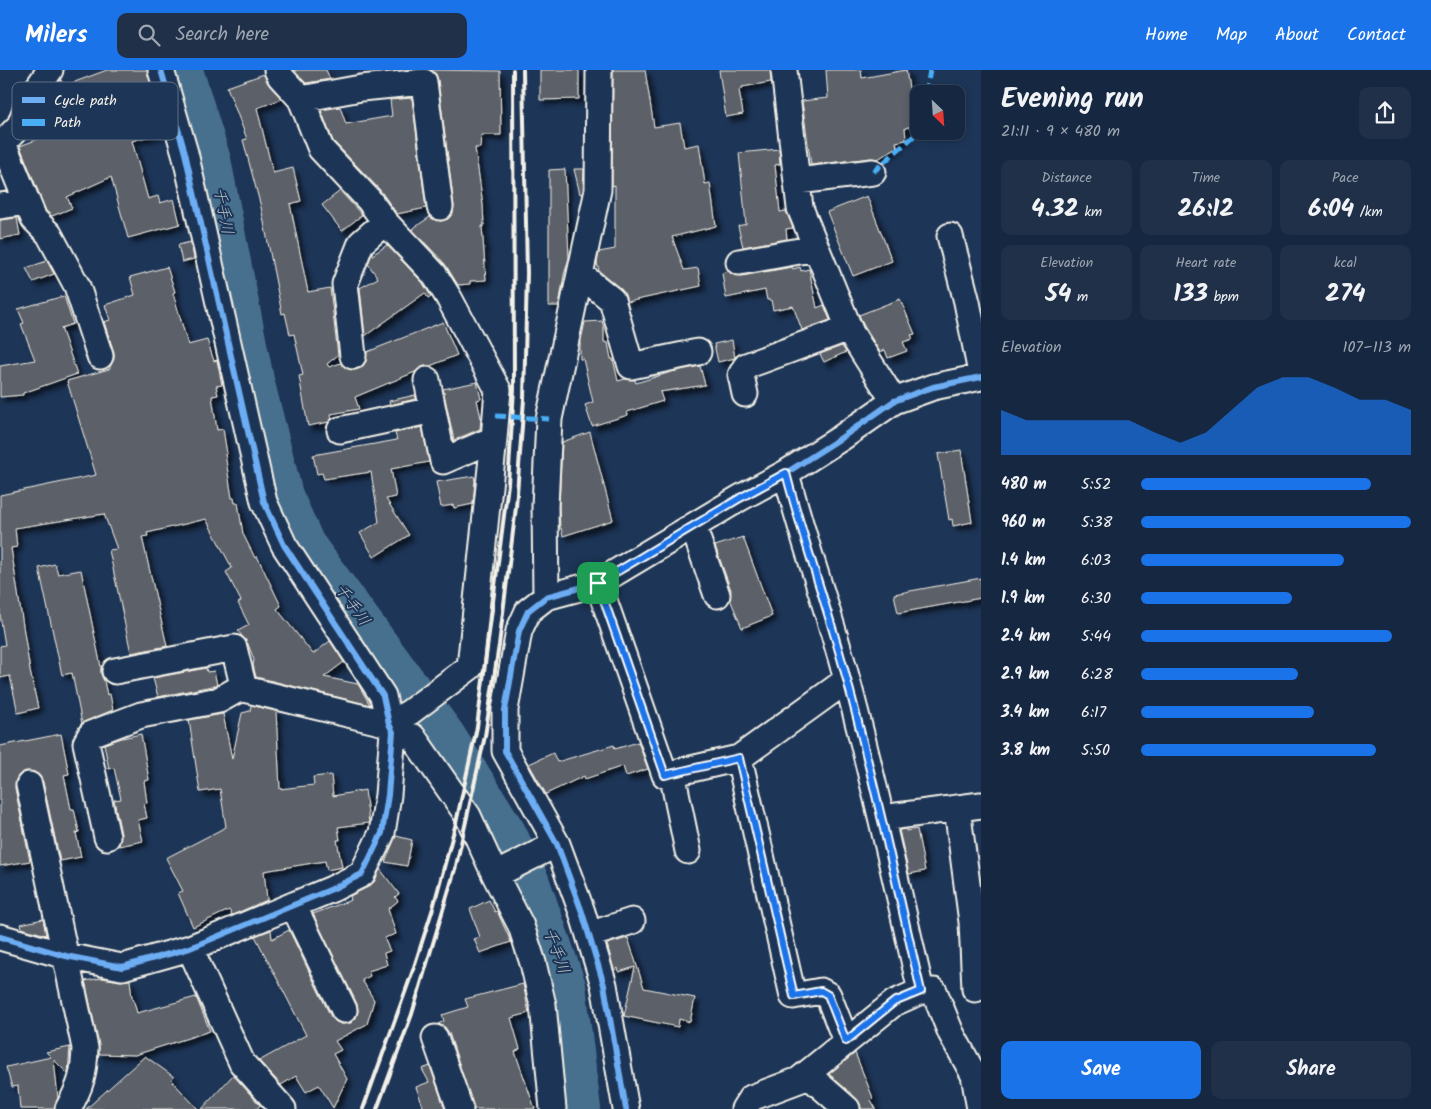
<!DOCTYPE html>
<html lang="en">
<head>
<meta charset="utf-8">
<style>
	body { margin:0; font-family:Kalam,"Klee One",sans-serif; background:#1f3048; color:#f1f3f6; height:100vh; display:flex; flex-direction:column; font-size:19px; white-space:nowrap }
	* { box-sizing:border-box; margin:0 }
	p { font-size:16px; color:#9ea6b1 }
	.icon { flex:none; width:28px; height:28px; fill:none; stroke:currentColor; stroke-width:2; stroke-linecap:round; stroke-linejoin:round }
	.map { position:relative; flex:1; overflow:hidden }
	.sheet { display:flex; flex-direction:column; background:#162841; width:450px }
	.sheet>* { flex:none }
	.needle { width:32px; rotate:155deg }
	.tools { position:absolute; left:910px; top:15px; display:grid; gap:10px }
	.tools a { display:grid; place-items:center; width:55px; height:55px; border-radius:10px; background:#162841; box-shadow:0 2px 8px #0003,0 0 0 1px #35445a; font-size:25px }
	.pin { position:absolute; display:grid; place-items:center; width:42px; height:42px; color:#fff; margin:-21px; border-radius:10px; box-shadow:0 2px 8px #0006 }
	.round { display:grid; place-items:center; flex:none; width:52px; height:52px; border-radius:10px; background:#1f3048 }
	.overview { display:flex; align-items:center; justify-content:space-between; height:85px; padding:0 20px }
	h1 { font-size:28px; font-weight:700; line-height:38px }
	.figures { display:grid; grid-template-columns:repeat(3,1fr); gap:8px; height:85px; padding:5px 20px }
	.figures div { display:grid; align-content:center; border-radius:10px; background:#1f3048; text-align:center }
	.figures b { font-size:25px; font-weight:700 }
	.figures small { font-size:14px; font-weight:400 }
	.figures p { font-size:14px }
	.chart { height:140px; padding:10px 20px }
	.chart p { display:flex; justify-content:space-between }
	.chart svg { width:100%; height:90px; margin-top:5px; fill:#1a73e8; opacity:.7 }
	.cta { display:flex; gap:10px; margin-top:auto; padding:10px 20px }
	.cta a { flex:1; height:58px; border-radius:10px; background:#1a73e8; color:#fff; font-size:20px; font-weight:700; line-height:58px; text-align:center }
	.cta a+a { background:#1f3048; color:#f1f3f6 }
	ul { padding:0 20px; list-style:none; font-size:16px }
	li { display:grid; grid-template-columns:80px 60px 1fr; align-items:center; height:38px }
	li i { height:12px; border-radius:6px; background:#1a73e8 }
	header { display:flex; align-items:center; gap:30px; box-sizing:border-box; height:70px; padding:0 25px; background:#1a73e8; color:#fff }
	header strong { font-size:24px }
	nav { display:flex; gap:28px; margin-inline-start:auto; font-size:18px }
	.search { width:350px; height:45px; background:#1f3048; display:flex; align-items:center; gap:12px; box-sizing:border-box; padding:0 18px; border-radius:10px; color:#9ea6b1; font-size:19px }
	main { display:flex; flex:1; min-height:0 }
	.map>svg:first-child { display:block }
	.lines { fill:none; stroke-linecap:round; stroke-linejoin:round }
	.river { stroke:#476f8f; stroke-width:36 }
	.building { fill:#5c6067; stroke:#f4f1e8; filter:url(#shadow) }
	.minor-casing { stroke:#f4f1e8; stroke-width:29 }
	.minor { stroke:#1d3557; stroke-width:25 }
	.rail { stroke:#f4f1e8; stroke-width:4 }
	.quiet { stroke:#49aef6; stroke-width:5; stroke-dasharray:10 5; stroke-linecap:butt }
	.cycleway-casing { stroke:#1d3557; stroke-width:9 }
	.cycleway { stroke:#6dadf4; stroke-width:6 }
	.route-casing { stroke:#fff; stroke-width:10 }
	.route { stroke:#1a73e8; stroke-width:6 }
	.labels { text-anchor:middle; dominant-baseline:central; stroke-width:4; stroke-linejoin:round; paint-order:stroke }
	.water-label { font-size:16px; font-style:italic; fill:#b7c4c9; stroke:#1d3557 }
	.key { fill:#1d3557; stroke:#5e6d82; stroke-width:1 }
	.key-label { font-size:14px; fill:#f4f1e8 }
</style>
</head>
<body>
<header>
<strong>Milers</strong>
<div class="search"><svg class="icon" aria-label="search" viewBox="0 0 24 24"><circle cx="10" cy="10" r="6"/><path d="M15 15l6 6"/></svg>Search here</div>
<nav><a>Home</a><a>Map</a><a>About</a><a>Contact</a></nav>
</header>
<main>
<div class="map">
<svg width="981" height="1039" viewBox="0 0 981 1039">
	<defs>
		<filter id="shadow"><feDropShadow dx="4.5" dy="4.5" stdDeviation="2.5" flood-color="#0009"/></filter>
	</defs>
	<rect width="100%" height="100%" fill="#1d3557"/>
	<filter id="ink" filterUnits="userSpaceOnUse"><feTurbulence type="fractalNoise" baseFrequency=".02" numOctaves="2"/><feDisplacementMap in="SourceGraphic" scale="10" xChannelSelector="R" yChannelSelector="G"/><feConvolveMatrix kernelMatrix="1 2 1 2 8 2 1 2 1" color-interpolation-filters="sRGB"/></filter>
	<g filter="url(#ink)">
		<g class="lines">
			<path class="river" d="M185,0L213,90L256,310L285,425L307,474L448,666L508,762L531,810L568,916L583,1039"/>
		</g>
		<path class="building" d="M107,0H147L164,62L132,71L148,129L158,126L160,133L174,129L180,154L128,168L111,107L67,127L72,138L52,146L46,141L20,76L51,64L41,40L61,10L64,16Z
			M297,0H326L330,9L306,13L294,1Z
			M431,0L500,1L501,65H481L480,78H475L483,135L484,156H482L486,210L470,211V214L458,215L445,194L412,159L430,147L435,150L441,151L448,149L453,143L454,136L438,10L436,4Z
			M540,0H579V29L540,30Z
			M613,0H645L654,57L680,53L684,77L699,74L705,114L710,113L716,156L672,167L684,200L698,198L701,216L627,232L621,219L599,201L597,193L599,182L615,179V115L612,116Z
			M719,0H770L771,12L742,17V19L739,20L743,44L726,47Z
			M826,0H861L862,8L906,0L915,55L905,58L906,70L896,72L897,77L878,89L871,88L811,95L802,31L828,28Z
			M264,4L269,15L282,29L257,38L273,103L293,98L301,131L290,134L308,222L330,218L338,285L327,294L329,297L341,293L348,299L355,300L361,298L366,291L367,282L443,252L457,285L430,296H424L415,302L355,327L359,339L331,344L332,349L329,352L308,356L299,306L303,305L294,264L290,265L285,243L282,244L261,137L243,70L247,69L227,17Z
			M412,28L426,138L397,144L380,120L333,71L321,40L340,37L346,54L392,46L390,30Z
			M779,79L780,94L775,95L780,142L786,141L793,158L786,159L787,169L743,177L738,156L746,154L739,83Z
			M565,99L569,188L564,205L559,236H549V100Z
			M574,99H584L583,123L580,124Z
			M340,121L362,145L342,161L322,135Z
			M867,126L892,191L853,206L827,142Z
			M17,148L20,165L0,169V150Z
			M191,172L194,189L182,192L178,175Z
			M387,175L423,213L431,226L428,228L425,223L365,266L360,218L378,208L368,194L371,186Z
			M47,191L54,204L33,212L26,198Z
			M167,197L175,222L173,223L188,275L207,270L214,291L217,290L222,315L216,316L218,325L212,326L217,360L223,359L227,384H225L232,428H234L235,433H238L243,464L255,488L257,486L281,536L277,539L313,584L330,571L344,592L324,607L358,614L370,635L256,607L253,595L254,590L248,574L238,561L249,555L238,533L241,531L226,502L232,498L206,449L147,463L148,466L142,467L167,576L131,583L109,480L117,479L104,444L15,458L17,477L11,478L30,601L38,638L18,643L10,606L0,608V576L5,575L0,545V425L96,405L67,311L109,299L114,289V282L104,252L110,250L105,235L135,225L130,207Z
			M792,197L793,199L800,197L801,201L809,199L817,238L824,235L830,250L802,260L793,236L773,240L771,230H767L765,220L726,228L722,203L728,201L734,205L742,206Z
			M64,226L73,254L61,258L77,304L23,323V325L0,327V296L35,290L21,254L24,253L18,239Z
			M900,229L915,264L911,265L913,269L903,272L907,281L888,288L885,280L880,282L864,256L859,245Z
			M602,251L604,258V272L608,273L611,289H613L618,311L625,309L635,310L636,313L671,302L700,296L705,315L660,322L663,331L627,342L628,345L592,356L585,335L593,332L583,289H580V275L585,252Z
			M732,270L735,288L718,292L714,274Z
			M842,276L846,282L824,292L820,284Z
			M477,312L481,329L477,330L481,348L480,359L454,370L443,319Z
			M415,325L416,329L390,335L389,331Z
			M422,357L429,392L391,399L396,427L386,429L409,465L374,487L360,463L379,452L371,402L324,409L322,403L317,404L313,385L397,370L395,363Z
			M590,362L613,450L563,466L561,458H560L559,436L562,372Z
			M961,380L972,452L953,456L952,449L949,450L938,384Z
			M474,406L475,411L473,434L454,438L453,435L441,437L436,412Z
			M743,467L772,546L742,558L730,529L731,520L715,476Z
			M55,494L58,504L81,500L101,597V604L104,611L107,625L110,624L113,640L86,651L82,654L72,603L62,605L39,498Z
			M981,508V528L898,543L894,524Z
			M206,598L207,602L214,601L217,615L158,627L153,608Z
			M251,635L276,641L280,719L314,715L313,707L331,705L333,726L365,720L369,753L338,757L340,770H337L342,797L327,800L325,791L264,801L267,830L232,845L229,840L193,857L178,823L183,821L166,788L226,757L220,719L200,722L189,650L223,644L232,689L242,643L250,641Z
			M61,664L69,704L64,705L71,739H74L79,762L76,763L81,787L60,791L43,712L39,705L34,702L26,701L19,705L16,710L15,718L30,791L0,796V676Z
			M141,664L149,710L144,711L147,733L144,734L147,748L138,750L143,771L119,776L121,764L114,730L121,729L114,698L109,699L104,674L122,668Z
			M638,672L648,699L626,706L623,696L585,709L584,706L546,724L529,694L553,683L557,692L614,675L615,679Z
			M906,759V761L917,759L925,801L909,804L899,760Z
			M396,766L412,770L407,796L385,792Z
			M380,799L399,824L395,827L398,831L388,839L396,864L384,868L390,881L384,883L387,895L368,901L370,906L362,910L374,930L367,954L335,971L341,980L333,984L347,1009L333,1038L319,1015L306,1022L296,1006L281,1015L259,991L306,965L255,866L271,860L272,869L289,860L331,947L336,952L342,954L351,953L356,948L358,941L357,934L313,844L351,830L350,826L368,817L375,811Z
			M489,830L495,842L497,841L511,872L480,883L474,869L480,867L470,839Z
			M43,849L46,865L22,858L21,854Z
			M628,868L644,918L695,928L690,952L679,949L678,957L624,946L635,897L619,902L618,898L614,900L607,874Z
			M102,908L120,911L130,910L132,928H133L137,943L196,927L210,961L135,985L99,984V975L85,911Z
			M523,914L529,943L511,948L520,979L515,982L535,1039H474L449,963L445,957L438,954L444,951L442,945L468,937L465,929Z
			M70,977L68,1004L54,990L58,1028L54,1039H20L18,1016L12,1017L6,997L51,987L46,982Z
			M855,983L873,1028L871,1030L876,1039H861L860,1034L856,1028L829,1004Z
			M145,986L174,1007L171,1010L198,1039H86Z
			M430,996L445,1039H424L416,1017L429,1012L422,999Z
			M233,1005L260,1035L257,1039H202Z"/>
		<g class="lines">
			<g class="minor-casing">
				<path id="minor" d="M277,0L280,6L301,29L321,79L369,130L385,152L434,204L449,228L498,320L494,369L443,391L427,310
					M784,0L800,138L851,263L894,331
					M301,29L361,18L424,12L440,137
					M3,73L34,149L49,164L77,216L100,286
					M0,74L3,73L20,55L30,29L50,0
					M798,111L873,102
					M0,136L27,132
					M950,166L967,232L981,303
					M739,192L816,178
					M581,205L612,230L631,296L698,282
					M353,286L345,214L361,173L385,152
					M745,324L741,305L746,296L849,258
					M340,360L433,340
					M786,403C804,473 829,541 847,610C875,713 897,817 921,921H934L951,963L974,1005L980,1039
					M693,456L717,525
					M598,513L665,705L739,688L847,610
					M546,527L545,436L549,349L598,120L599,0
					M115,601L234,578L244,619
					M393,662L413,667L468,746L495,805L521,856L533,893L543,935L553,1039
					M739,688L793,926L821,921L828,925L846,971
					M672,703L688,781
					M29,715L85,978C84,1006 81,1015 68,1039
					M957,738L972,852L975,919
					M882,748L981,735
					M107,767L86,673L91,664L141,645L219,630L235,621L244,619L389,654L410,642L470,597L494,369
					M495,805L557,774
					M293,835L344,940
					M589,865L632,851
					M0,867L66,886L122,897L126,896L190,878L332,819L362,804L382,763L388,725L393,662L389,654L383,626L284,475L264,432L185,83L161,0
					M190,878L242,993L283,1039
					M435,968L460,1039
					M807,1004L847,1039
					M626,1039L604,915L582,842L557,774L505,681V640L519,561L528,541L546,527L598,513L740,428L786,403L841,368L894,331L933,317L981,307
					M744,1039L751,1028L799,1010L894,933L921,921"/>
			</g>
			<use href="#minor" class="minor"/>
			<path class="rail" d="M363,1039L412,903L433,838L456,753L477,657L508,414L514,319L513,0
				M377,1039L412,944L456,796L485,666L499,575L516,437L524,329L527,203L523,0"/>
			<path class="quiet" d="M926,24L930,0
				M873,102L915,65L919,59
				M496,346L549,349"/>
			<g class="cycleway-casing">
				<path id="cycleway" d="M0,867L66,886L122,897L126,896L190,878L332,819L362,804L382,763L388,725L393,662L389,654L383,626L284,475L264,432L185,83L161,0
					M626,1039L604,915L582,842L557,774L505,681V640L519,561L528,541L546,527L598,513L740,428L786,403L841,368L894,331L933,317L981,307"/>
			</g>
			<use href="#cycleway" class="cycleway"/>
		</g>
	</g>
	<g class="lines" filter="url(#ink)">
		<g class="route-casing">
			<path id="route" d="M786,403C804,473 829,541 847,610C875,713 897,817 921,921L894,932L846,971L828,925L821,921L794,926L739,688L665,705L598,513L740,428Z"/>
		</g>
		<use href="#route" class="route"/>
	</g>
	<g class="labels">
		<g class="water-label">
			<text transform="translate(223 141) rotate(79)">千手川</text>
			<text transform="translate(352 535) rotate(54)">千手川</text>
			<text transform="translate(556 881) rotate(70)">千手川</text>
		</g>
	</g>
	<rect x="12" y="12" width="166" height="58" rx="8" class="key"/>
	<rect x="22" y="27" width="23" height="6" fill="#6dadf4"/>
	<rect x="22" y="49" width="23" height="7" fill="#49aef6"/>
	<g class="key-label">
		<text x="54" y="35">Cycle path</text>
		<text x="54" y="57">Path</text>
	</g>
</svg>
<div class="tools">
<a><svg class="needle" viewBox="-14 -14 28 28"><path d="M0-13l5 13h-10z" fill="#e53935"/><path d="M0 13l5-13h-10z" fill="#9ea6b1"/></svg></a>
</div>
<div class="pin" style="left:598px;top:513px;background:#1e9e55"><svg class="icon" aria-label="arrive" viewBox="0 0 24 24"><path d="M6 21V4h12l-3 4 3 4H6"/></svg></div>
</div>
<section class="sheet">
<div class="overview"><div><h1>Evening run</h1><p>21:11 · 9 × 480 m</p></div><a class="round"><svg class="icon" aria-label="share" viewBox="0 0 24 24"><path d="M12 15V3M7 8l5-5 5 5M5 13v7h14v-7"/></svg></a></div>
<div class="figures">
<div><p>Distance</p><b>4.32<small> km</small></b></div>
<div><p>Time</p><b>26:12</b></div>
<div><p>Pace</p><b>6:04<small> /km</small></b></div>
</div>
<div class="figures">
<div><p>Elevation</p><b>54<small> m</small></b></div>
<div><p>Heart rate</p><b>133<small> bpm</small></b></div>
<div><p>kcal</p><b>274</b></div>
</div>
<div class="chart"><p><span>Elevation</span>107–113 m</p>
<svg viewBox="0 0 160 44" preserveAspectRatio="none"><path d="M0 44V22L10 27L20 27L30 27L40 27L50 27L60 33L70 38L80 33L90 22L100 11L110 6L120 6L130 11L140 17L150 17L160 22V44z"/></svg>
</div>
<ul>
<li><b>480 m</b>5:52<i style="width:85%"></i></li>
<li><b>960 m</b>5:38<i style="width:100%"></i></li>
<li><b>1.4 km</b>6:03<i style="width:75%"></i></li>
<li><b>1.9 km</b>6:30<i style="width:56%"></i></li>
<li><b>2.4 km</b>5:44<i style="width:93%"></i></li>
<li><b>2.9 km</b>6:28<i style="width:58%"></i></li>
<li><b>3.4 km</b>6:17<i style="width:64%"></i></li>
<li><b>3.8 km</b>5:50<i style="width:87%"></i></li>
</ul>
<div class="cta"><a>Save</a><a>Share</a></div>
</section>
</main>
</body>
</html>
